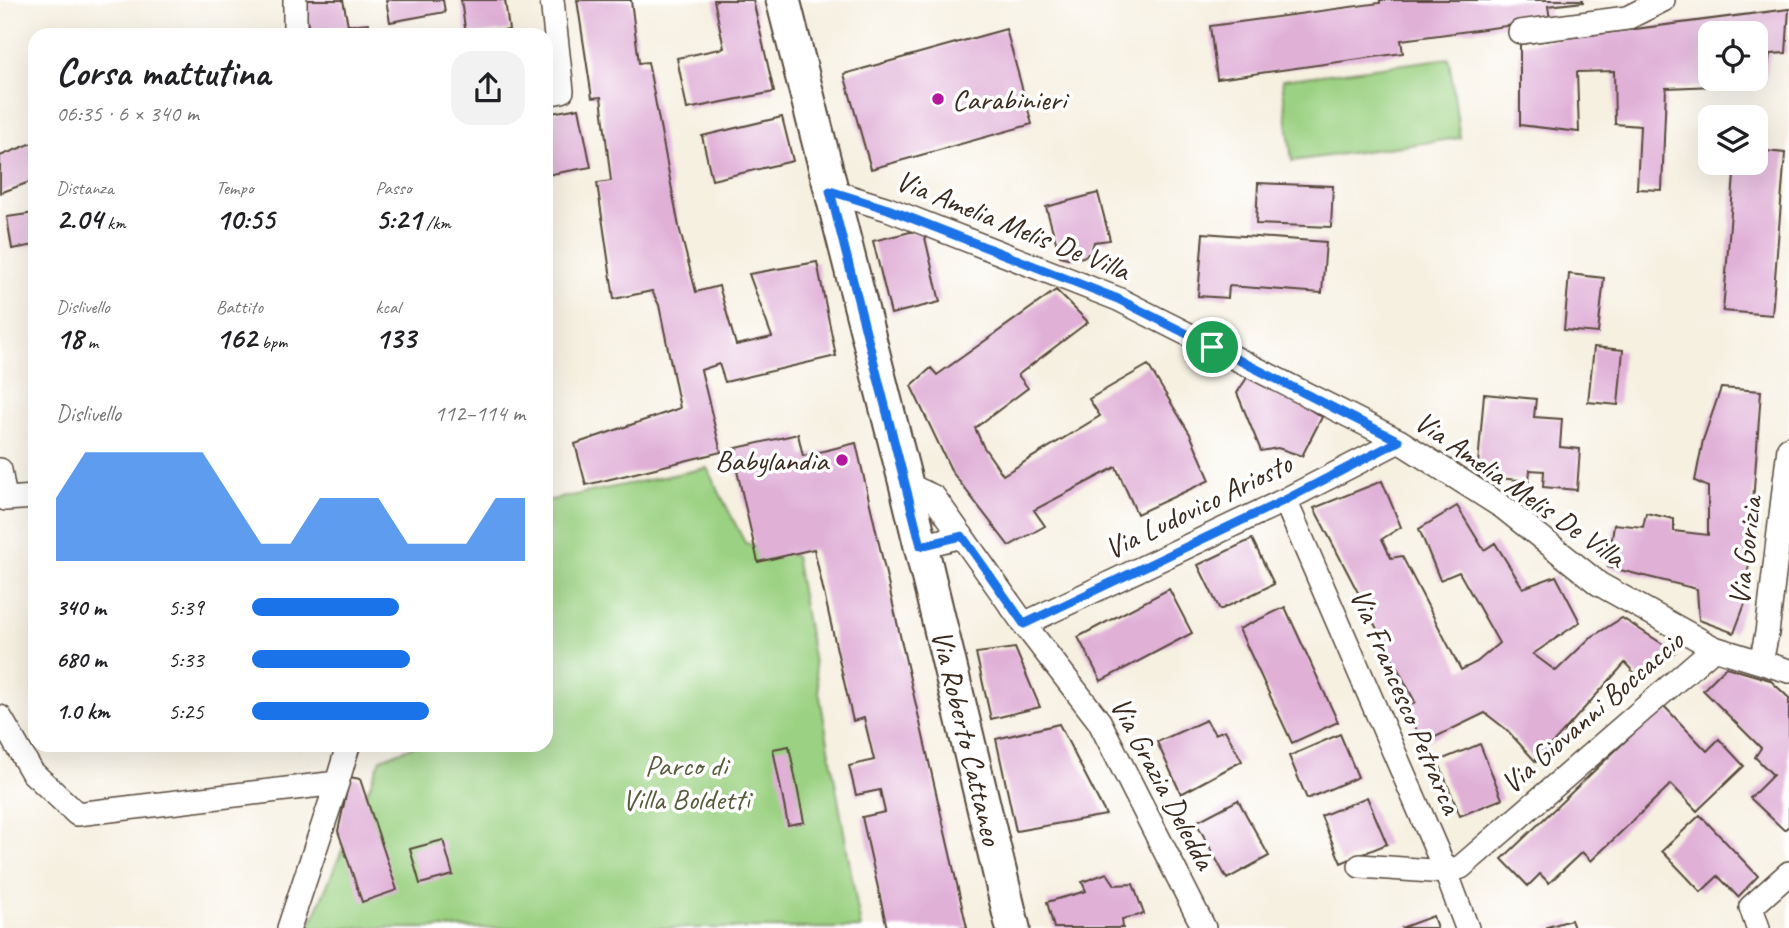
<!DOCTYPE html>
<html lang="it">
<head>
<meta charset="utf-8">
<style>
	body { margin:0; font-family:Caveat,sans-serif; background:#f2f2f2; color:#202124; height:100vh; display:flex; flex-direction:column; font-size:26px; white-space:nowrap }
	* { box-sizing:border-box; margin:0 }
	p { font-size:23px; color:#757577 }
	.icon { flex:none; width:38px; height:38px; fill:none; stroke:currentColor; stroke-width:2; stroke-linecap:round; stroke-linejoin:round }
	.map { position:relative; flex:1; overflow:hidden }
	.side { position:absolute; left:28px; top:28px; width:525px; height:724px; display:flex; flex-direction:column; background:#fff; border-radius:21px; box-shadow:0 7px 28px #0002 }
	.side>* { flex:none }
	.tools { position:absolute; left:1698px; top:21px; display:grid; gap:14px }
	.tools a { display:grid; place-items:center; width:70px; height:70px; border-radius:14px; background:#fff; box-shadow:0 7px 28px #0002; font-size:35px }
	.pin { position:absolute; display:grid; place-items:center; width:60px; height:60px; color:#fff; margin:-30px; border:4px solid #fff; border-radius:50%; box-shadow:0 2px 7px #0007 }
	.round { display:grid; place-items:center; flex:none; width:74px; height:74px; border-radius:21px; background:#f2f2f2 }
	.summary { display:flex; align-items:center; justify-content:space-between; height:119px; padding:0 28px }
	h1 { font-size:38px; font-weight:800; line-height:52px }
	.figures { display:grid; grid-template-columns:repeat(3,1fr); gap:10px; height:119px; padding:7px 28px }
	.figures div { display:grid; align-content:center }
	.figures b { font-size:30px; font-weight:800 }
	.figures small { font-size:19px; font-weight:400 }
	.figures p { font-size:19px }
	.chart { height:196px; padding:14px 28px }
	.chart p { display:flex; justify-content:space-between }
	.chart svg { width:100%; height:126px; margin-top:7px; fill:#1a73e8; opacity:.7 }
	ul { padding:0 28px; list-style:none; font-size:23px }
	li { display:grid; grid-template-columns:112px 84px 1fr; align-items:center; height:52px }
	li i { height:18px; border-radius:9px; background:#1a73e8 }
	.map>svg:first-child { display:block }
	.green { fill:#9bd182; stroke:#6b7e50; stroke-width:2 }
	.building { fill:#e0b0d7; fill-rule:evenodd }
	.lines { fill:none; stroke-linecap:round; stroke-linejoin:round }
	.minor-casing { stroke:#57483b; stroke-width:26 }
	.secondary-casing { stroke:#57483b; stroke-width:37 }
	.minor { stroke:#fff; stroke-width:23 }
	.secondary { stroke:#fff; stroke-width:33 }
	.route-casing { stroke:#fff; stroke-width:14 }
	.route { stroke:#1a73e8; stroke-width:9 }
	.poi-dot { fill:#b5179e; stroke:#fff; stroke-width:2.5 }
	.labels { text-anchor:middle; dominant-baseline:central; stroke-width:7; stroke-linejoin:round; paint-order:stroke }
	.poi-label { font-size:30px; fill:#3b2a1e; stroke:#fff; text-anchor:start }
	.street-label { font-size:30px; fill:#3b2a1e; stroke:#fff }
	.park-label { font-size:30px; fill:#585c3c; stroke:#fff }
</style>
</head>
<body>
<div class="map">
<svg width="1789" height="928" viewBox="0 0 1789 928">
	<rect width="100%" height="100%" fill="#fff"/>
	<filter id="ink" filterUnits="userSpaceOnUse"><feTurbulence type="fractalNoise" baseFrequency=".0143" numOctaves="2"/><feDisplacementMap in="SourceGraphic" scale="14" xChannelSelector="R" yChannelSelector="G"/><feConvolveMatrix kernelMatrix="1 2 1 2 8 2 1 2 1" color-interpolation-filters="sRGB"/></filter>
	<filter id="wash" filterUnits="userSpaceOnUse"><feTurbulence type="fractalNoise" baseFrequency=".00686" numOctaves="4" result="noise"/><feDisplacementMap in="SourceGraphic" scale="28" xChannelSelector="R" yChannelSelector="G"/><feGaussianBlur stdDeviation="1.57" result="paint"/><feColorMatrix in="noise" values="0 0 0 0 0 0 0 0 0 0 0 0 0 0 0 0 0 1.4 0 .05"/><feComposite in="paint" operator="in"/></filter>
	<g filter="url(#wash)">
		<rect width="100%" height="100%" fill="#f6f0e1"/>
		<path class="green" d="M1449,58L1460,138L1292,161L1282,80Z
			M707,468L745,543L795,556L861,928H309L381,759L414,746H546V501Z"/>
		<g id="blocks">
			<path class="building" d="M303,0H343L348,25L368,23L370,35H310Z
				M386,0H443L445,12L390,22Z
				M461,0H505L509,30L466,35Z
				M577,0H631L639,63L648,62L679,227L696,292L719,286L736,345L772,337L749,274L817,262L836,356L725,382L719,364L701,370L721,452L586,485L575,444L680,408L659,305L652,291L614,299L597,183L611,181L601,97L592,98Z
				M714,0H753L774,92L687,109L677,58L724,48Z
				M1380,0H1583V2L1548,6L1550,20L1401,40L1403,53L1217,79L1210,26L1380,3Z
				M1789,9L1786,53L1770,54L1765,84L1666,88L1662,190L1637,189L1640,126L1615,124L1614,71L1577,72L1579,132L1520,125V44ZM1710,33H1755V79H1710Z
				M1006,29L1032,124L871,169L844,74Z
				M579,108L591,167L546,175V114Z
				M782,117L793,161L712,180L702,136Z
				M35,142V180L0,193V156Z
				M1755,150L1785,153L1772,315L1723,311L1735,163H1755Z
				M1258,183L1333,186L1331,227L1256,224Z
				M1098,193L1110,240L1094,242L1091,252L1083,257L1071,259L1060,256L1046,207Z
				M35,213V245L12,249L7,217Z
				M923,229L940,302L891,314L873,241Z
				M1203,233L1326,242L1322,293L1229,286L1228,298L1198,296Z
				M1569,274L1604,278L1598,333L1564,330Z
				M1056,290L1088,322L1018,375L1028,388L975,428L983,446L1003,475L1100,416L1089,399L1148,365L1190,434L1210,480L1137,514L1116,467L1034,510L1045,526L1009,546L952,472L911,386L931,368L937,375Z
				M1594,347L1623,350L1618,405L1588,402Z
				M1250,373L1322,417L1302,456L1278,448L1261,451L1237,393Z
				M1721,388L1761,391L1746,601L1734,633L1699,620L1697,589L1608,567L1614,524L1643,527L1646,513L1674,519V531L1708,535V487L1695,481L1703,440Z
				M1484,394L1536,399L1534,417L1562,419L1560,447L1580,449L1577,490L1543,487L1544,471L1530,470L1529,481L1477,476Z
				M798,434L803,456L856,443L967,928H887L862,817L885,812L880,790L856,795L849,766L874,760L864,718L853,721L814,549L758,562L732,449Z
				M1382,481L1401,527L1382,539L1391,558L1402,556L1461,670L1477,662L1499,643L1459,572L1440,580L1419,529L1457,506L1484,550L1495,543L1523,588L1556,576L1580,622L1533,654L1556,671L1590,638L1622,618L1675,652L1643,682L1625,663L1536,762L1507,730L1485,713L1423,743L1406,708L1415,702L1314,508Z
				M1252,539L1274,584L1220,610L1198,565Z
				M1169,589L1192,633L1101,681L1078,637Z
				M1285,607L1338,722L1292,743L1239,629Z
				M1015,648L1040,707L991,719L976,653Z
				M1726,667L1770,680L1789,698V826L1784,830L1750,798L1773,775L1755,757L1761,748L1703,690Z
				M1663,705L1707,751L1719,739L1744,766L1697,811L1671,784L1591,861L1582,852L1549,883L1540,874L1528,886L1502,859Z
				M1206,720L1215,734L1225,730L1242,761L1181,794L1157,742Z
				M1059,724L1106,815L1016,831L996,739Z
				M1340,734L1358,777L1307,799L1289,756Z
				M1480,744L1502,799L1460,816L1438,761Z
				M789,746L804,822L788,825L773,749Z
				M350,777L360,779L397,890L362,902L338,831Z
				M1367,797L1387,844L1341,863L1321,816Z
				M1238,800L1269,856L1227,879L1196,822Z
				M1700,815L1758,876L1738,897L1718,876L1701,892L1662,851Z
				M443,840L453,875L420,884L410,849Z
				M1107,873L1115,885L1133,884L1144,914L1122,919L1123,928H1054L1047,902L1086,891L1082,882Z
				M1433,916L1437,928H1401Z
				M1571,920L1574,928H1547V927Z"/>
		</g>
	</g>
	<g filter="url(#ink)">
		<use href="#blocks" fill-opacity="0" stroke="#57483b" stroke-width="2"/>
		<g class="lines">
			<g class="minor-casing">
				<path id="minor" d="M295,0V35
					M1520,32L1627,18L1663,0
					M546,94L562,91L552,0
					M830,191L888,209L1118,299L1399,441L1504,508L1599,584L1714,648L1789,671
					M0,470L5,499L35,497
					M906,484L934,497L1024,624L1099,721L1204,928
					M1285,500L1446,872L1467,928
					M921,546L962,536
					M1024,624L1285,500L1399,441
					M1761,662L1767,633L1789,448
					M0,717L32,772L77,814L337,783
					M1360,866L1446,872L1461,867L1714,648
					M289,928L337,783L348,746
					M1758,928L1751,907L1789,873"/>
			</g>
			<g class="secondary-casing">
				<g id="secondary">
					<path id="s1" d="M783,0L906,484L1013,928"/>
				</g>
			</g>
			<use href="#minor" class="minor"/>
			<use href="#secondary" class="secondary"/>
		</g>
	</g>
	<g class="lines" filter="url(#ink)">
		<g class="route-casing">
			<path id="route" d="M830,191L888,209L1118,299L1399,441L1285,500L1024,624L962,536L921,546Z"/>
		</g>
		<use href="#route" class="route"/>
	</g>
	<g class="poi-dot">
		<circle cx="938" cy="99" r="7"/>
		<circle cx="842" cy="460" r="7"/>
	</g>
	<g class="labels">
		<g class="poi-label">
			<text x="952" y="99">Carabinieri</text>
			<text x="828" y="460" text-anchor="end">Babylandia</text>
		</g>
		<g class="street-label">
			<text transform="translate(1013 225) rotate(22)">Via Amelia Melis De Villa</text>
			<text transform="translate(1520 489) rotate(35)">Via Amelia Melis De Villa</text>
			<text transform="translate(1198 506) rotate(-26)">Via Ludovico Ariosto</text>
			<text transform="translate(1745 551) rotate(-83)">Via Gorizia</text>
			<text transform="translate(1406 701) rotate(67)">Via Francesco Petrarca</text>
			<text transform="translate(1592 712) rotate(-41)">Via Giovanni Boccaccio</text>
			<text stroke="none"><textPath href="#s1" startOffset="760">Via Roberto Cattaneo</textPath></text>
			<text transform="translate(1163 783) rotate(62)">Via Grazia Deledda</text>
		</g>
		<g class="park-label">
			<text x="686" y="765">Parco di<tspan x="686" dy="34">Villa Boldetti</tspan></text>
		</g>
	</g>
</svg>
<div class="tools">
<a><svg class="icon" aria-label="locate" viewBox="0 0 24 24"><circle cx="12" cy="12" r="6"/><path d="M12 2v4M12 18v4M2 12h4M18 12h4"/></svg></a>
<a><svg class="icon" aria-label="layers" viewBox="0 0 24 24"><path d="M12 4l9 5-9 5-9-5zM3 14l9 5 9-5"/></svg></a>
</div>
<div class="pin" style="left:1212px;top:347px;background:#1e9e55"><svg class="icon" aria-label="arrive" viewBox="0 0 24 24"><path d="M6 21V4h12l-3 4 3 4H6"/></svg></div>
<section class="side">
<div class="summary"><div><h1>Corsa mattutina</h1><p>06:35 · 6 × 340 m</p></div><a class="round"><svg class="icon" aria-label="share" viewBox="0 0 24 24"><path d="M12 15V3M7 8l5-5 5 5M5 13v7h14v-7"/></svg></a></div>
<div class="figures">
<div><p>Distanza</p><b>2.04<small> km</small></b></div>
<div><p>Tempo</p><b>10:55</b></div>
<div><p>Passo</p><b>5:21<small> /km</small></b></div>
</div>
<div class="figures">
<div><p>Dislivello</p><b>18<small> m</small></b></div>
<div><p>Battito</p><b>162<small> bpm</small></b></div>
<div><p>kcal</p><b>133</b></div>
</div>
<div class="chart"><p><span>Dislivello</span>112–114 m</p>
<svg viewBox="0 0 160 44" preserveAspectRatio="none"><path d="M0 44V22L10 6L20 6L30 6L40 6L50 6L60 22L70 38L80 38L90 22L100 22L110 22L120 38L130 38L140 38L150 22L160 22V44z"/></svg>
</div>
<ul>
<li><b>340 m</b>5:39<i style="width:54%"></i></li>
<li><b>680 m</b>5:33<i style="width:58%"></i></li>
<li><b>1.0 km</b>5:25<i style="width:65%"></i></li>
</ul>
</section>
</div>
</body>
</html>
